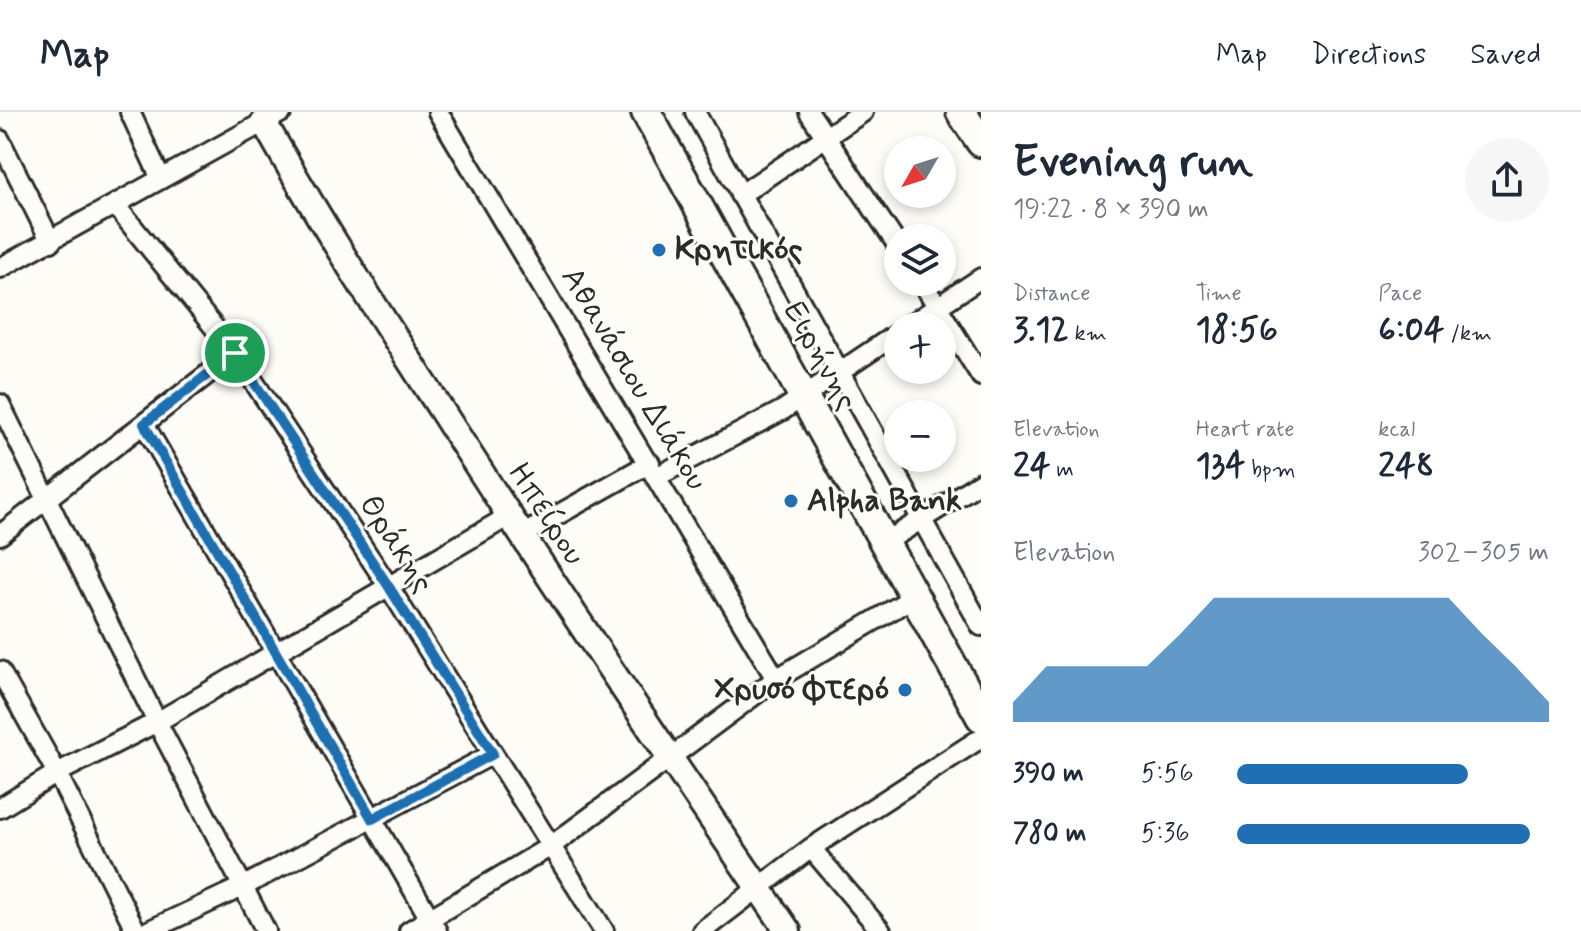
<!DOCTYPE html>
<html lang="en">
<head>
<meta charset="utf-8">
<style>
	body { margin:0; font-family:Mynerve,sans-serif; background:#f6f6f7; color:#1f2937; height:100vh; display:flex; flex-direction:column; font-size:30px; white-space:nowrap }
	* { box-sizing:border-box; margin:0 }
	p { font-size:26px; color:#747a83 }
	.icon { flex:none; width:44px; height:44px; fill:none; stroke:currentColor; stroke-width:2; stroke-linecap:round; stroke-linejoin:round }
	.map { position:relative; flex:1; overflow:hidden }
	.sheet { display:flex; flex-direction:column; background:#fff; width:600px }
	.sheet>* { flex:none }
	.needle { width:52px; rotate:231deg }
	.fabs { position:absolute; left:884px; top:24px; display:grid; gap:16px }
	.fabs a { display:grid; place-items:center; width:72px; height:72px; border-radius:50%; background:#fff; box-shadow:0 4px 12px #0003; font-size:40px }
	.pin { position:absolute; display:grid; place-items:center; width:68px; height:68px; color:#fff; margin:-34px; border:4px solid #fff; border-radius:50%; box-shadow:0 2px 8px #0007 }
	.round { display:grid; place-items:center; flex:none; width:84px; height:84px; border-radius:42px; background:#f6f6f7 }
	.summary { display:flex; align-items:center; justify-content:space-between; height:136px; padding:0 32px }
	h1 { font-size:44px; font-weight:700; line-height:60px }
	.figures { display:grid; grid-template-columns:repeat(3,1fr); gap:12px; height:136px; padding:8px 32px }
	.figures div { display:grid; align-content:center }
	.figures b { font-size:34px; font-weight:700 }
	.figures small { font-size:22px; font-weight:400 }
	.figures p { font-size:22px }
	.chart { height:224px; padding:16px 32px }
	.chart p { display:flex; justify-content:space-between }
	.chart svg { width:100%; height:144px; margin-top:8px; fill:#1f6fb2; opacity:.7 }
	ul { padding:0 32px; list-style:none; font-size:26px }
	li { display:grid; grid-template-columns:128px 96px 1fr; align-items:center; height:60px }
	li i { height:20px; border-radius:10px; background:#1f6fb2 }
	header { display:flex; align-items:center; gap:48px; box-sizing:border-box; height:112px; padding:0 40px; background:#fff; border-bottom:2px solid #e0e1e3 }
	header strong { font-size:38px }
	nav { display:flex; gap:44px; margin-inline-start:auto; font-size:28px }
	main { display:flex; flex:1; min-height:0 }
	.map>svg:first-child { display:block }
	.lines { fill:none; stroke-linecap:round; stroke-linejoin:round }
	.street-casing { stroke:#2b2b2b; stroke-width:24 }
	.secondary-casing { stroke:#2b2b2b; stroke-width:30 }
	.primary-casing { stroke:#2b2b2b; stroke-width:34 }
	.street { stroke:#fdfcf7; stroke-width:18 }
	.secondary { stroke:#fdfcf7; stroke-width:24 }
	.primary { stroke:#fdfcf7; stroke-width:28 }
	.route-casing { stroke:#fff; stroke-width:16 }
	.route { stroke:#1f6fb2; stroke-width:10 }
	.poi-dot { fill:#1f6fb2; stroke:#fdfcf7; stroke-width:3 }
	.labels { text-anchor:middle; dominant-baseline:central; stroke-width:6; stroke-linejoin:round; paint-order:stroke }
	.poi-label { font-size:32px; font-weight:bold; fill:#2b2b2b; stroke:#fdfcf7; text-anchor:start }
	.street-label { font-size:32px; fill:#2b2b2b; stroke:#fdfcf7 }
</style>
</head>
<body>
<header>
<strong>Map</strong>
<nav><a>Map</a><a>Directions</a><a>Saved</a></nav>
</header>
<main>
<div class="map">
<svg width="981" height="819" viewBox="0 0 981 819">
	<rect width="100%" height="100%" fill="#fdfcf7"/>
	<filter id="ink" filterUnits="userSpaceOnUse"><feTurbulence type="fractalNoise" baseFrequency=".0125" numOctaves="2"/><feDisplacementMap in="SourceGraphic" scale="16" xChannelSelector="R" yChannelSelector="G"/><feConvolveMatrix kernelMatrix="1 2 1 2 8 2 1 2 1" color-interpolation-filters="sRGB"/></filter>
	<g filter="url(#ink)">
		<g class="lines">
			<g class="street-casing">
				<path id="street" d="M130,0L161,67
					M438,0L776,567
					M695,0L981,514
					M809,0L898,134
					M0,28L51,130
					M740,83L863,0
					M115,93L235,241L389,475L604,819
					M0,156L282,0
					M922,170L981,264
					M908,214L981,166
					M0,292L157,610L266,819
					M144,312L437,819
					M658,364L783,298L898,221
					M0,423L235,241
					M522,423L650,351
					M884,431L981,370
					M0,559L57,661L136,819
					M0,696L57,661L157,610L509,404
					M811,736L881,819
					M148,819L244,774L493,642
					M409,819L551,734L776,567L914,485
					M702,819L811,736L981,626"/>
			</g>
			<g class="secondary-casing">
				<path id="secondary" d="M264,10C319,109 381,204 442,299C554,475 670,647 788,819"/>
			</g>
			<g class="primary-casing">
				<path id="primary" d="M646,0L981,605
					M961,0L981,30"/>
			</g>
			<use href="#street" class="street"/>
			<use href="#secondary" class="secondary"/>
			<use href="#primary" class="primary"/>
		</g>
	</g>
	<g class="lines" filter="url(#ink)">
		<g class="route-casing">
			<path id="route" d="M235,241L389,475L493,642L372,707L144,312Z"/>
		</g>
		<use href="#route" class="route"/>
	</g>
	<g class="poi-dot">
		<circle cx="659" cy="138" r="8"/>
		<circle cx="791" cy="389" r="8"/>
		<circle cx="905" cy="578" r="8"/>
	</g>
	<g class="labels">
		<g class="poi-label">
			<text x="675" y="138">Κρητικός</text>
			<text x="807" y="389">Alpha Bank</text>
			<text x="889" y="578" text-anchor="end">Χρυσό Φτερό</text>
		</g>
		<g class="street-label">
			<text transform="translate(820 244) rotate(61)">Ειρήνης</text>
			<text transform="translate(634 267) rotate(59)">Αθανάσιου Διάκου</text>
			<text transform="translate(546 402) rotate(57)">Ηπείρου</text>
			<text transform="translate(396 432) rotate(57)">Θράκης</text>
		</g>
	</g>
</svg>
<div class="fabs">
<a><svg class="needle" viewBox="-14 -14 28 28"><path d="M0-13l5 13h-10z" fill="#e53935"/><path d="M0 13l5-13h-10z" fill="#747a83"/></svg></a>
<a><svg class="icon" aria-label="layers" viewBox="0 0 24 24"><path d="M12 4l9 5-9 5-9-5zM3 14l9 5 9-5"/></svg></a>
<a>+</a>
<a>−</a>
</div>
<div class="pin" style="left:235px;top:241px;background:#1e9e55"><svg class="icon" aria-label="arrive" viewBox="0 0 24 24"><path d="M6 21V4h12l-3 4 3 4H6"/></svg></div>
</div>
<section class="sheet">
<div class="summary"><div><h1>Evening run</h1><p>19:22 · 8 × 390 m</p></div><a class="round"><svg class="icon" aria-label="share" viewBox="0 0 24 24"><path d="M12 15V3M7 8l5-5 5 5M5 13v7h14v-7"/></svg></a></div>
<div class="figures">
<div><p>Distance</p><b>3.12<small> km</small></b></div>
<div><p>Time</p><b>18:56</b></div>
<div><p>Pace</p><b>6:04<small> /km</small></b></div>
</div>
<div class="figures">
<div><p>Elevation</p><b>24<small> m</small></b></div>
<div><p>Heart rate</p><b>134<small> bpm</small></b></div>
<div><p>kcal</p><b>248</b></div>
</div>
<div class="chart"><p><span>Elevation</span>302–305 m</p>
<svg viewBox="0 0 160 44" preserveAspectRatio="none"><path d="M0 44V38L10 27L20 27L30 27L40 27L50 17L60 6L70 6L80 6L90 6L100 6L110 6L120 6L130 6L140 17L150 27L160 38V44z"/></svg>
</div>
<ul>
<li><b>390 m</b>5:56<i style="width:74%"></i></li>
<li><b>780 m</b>5:36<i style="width:94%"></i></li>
</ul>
</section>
</main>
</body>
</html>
